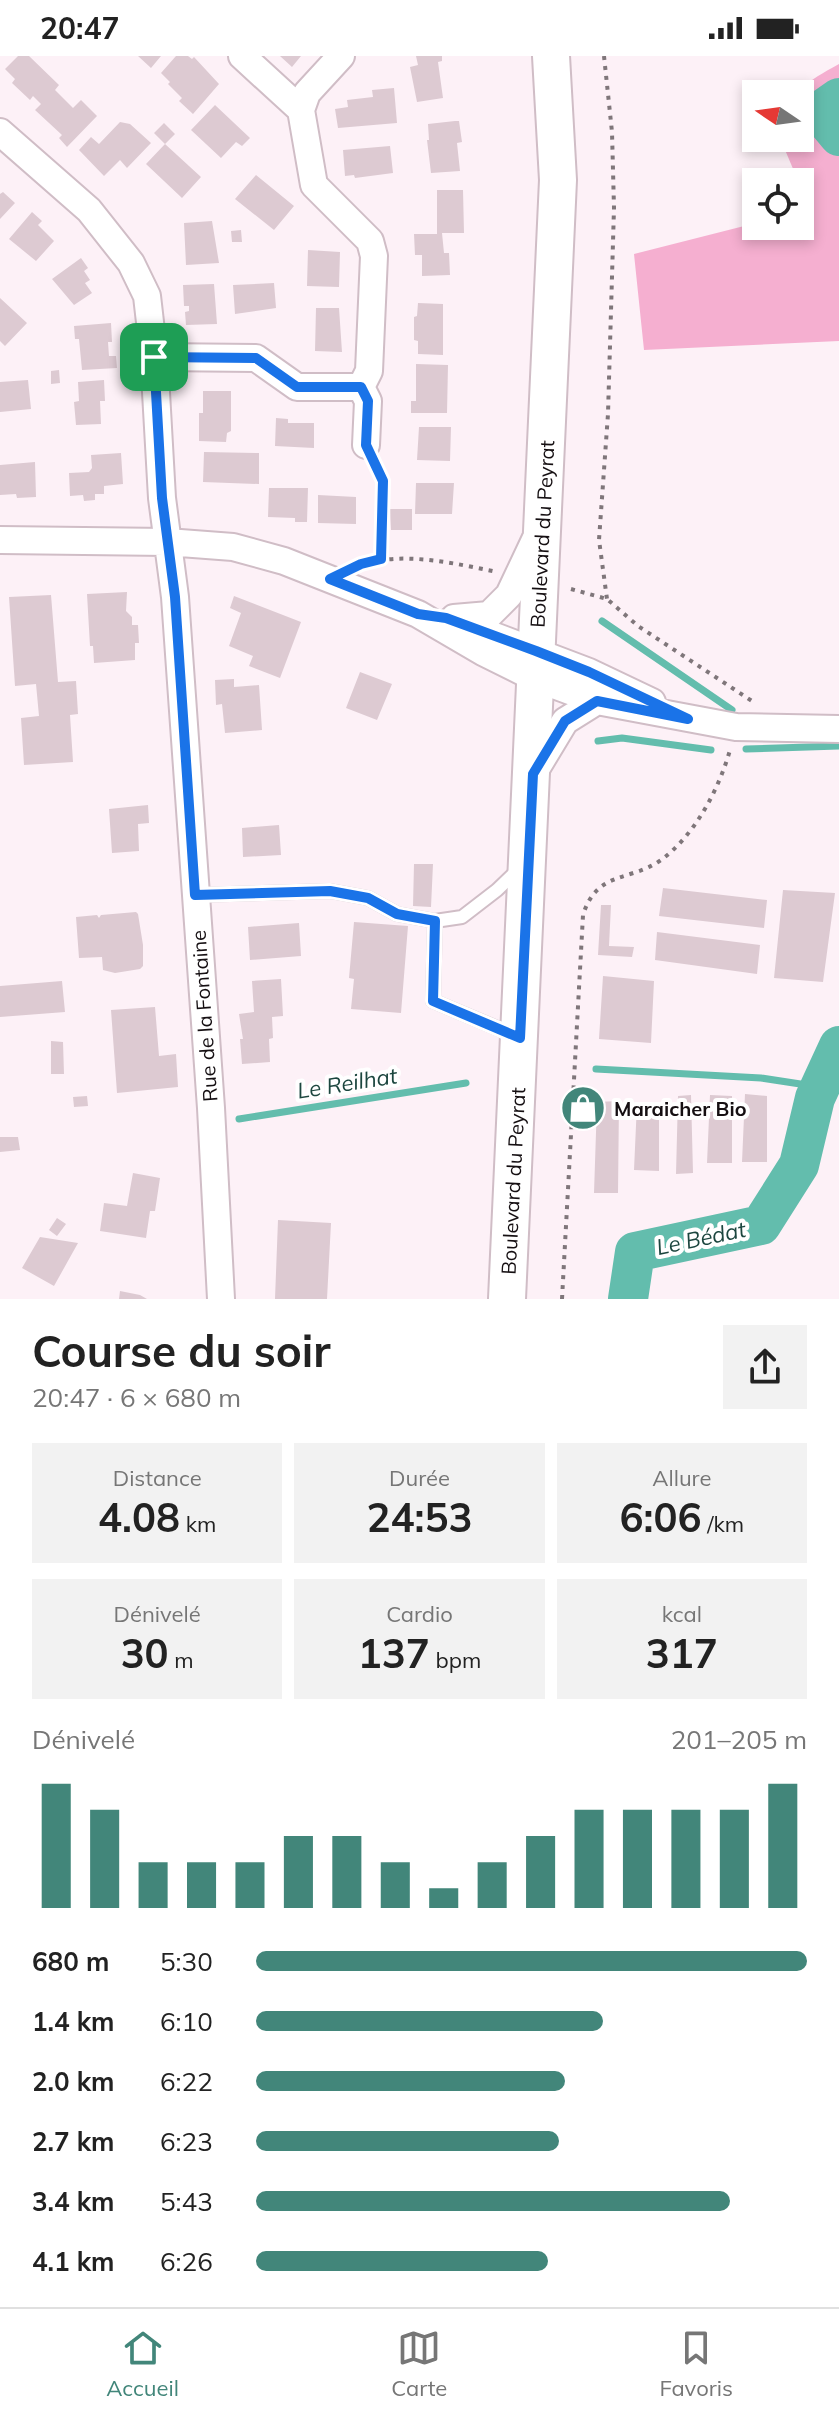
<!DOCTYPE html>
<html lang="fr">
<head>
<meta charset="utf-8">
<style>
	body { margin:0; font-family:Mulish,sans-serif; background:#f2f2f2; color:#222; height:100vh; display:flex; flex-direction:column; font-size:30px; white-space:nowrap }
	* { box-sizing:border-box; margin:0 }
	p { font-size:26px; color:#767676 }
	.icon { flex:none; width:44px; height:44px; fill:none; stroke:currentColor; stroke-width:2; stroke-linecap:round; stroke-linejoin:round }
	.map { position:relative; height:1243px; overflow:hidden }
	.drawer { display:flex; flex-direction:column; background:#fff; flex:1 }
	.drawer>* { flex:none }
	.needle { width:52px; rotate:283deg }
	.tools { position:absolute; left:742px; top:24px; display:grid; gap:16px }
	.tools a { display:grid; place-items:center; width:72px; height:72px; border-radius:0px; background:#fff; box-shadow:0 4px 12px #0003; font-size:40px }
	.pin { position:absolute; display:grid; place-items:center; width:68px; height:68px; color:#fff; margin:-34px; border-radius:16px; box-shadow:0 4px 12px #0006 }
	.round { display:grid; place-items:center; flex:none; width:84px; height:84px; border-radius:0px; background:#f2f2f2 }
	.headline { display:flex; align-items:center; justify-content:space-between; height:136px; padding:0 32px }
	h1 { font-size:44px; font-weight:700; line-height:60px }
	.metrics { display:grid; grid-template-columns:repeat(3,1fr); gap:12px; height:136px; padding:8px 32px }
	.metrics div { display:grid; align-content:center; border-radius:0px; background:#f2f2f2; text-align:center }
	.metrics b { font-size:40px; font-weight:700 }
	.metrics small { font-size:22px; font-weight:400 }
	.metrics p { font-size:22px }
	.chart { height:224px; padding:16px 32px }
	.chart p { display:flex; justify-content:space-between }
	.chart svg { width:100%; height:144px; margin-top:8px; stroke:#42867a; stroke-width:6 }
	ul { padding:0 32px; list-style:none; font-size:26px }
	li { display:grid; grid-template-columns:128px 96px 1fr; align-items:center; height:60px }
	li i { height:20px; border-radius:10px; background:#42867a }
	.status { display:flex; justify-content:space-between; align-items:center; height:56px; padding:0 40px; background:#fff; direction:ltr }
	.status svg { height:22px; fill:currentColor }
	.tab-bar { display:flex; justify-content:space-around; align-items:center; height:112px; border-top:2px solid #e0e0e0; background:#fff; font-size:22px; color:#767676 }
	.tab-bar a { display:grid; justify-items:center; gap:4px }
	.tab-bar .on { color:#42867a }
	.map>svg:first-child { display:block }
	.forest { fill:#f5afd0 }
	.lines { fill:none; stroke-linecap:round; stroke-linejoin:round }
	.stream { stroke:#63bdad; stroke-width:7 }
	.river { stroke:#63bdad; stroke-width:40 }
	.building { fill:#ddcad2 }
	.lane-casing { stroke:#d0bdc6; stroke-width:16 }
	.street-casing { stroke:#d0bdc6; stroke-width:30 }
	.secondary-casing { stroke:#d0bdc6; stroke-width:40 }
	.path { stroke:#7f767a; stroke-width:4; stroke-dasharray:4 6; stroke-linecap:butt }
	.lane { stroke:#fff; stroke-width:12 }
	.street { stroke:#fff; stroke-width:26 }
	.secondary { stroke:#fff; stroke-width:36 }
	.route-casing { stroke:#fff; stroke-width:16 }
	.route { stroke:#1a73e8; stroke-width:10 }
	.labels { text-anchor:middle; dominant-baseline:central; stroke-width:8; stroke-linejoin:round; paint-order:stroke }
	.street-label { font-size:20px; fill:#150f12; stroke:#fff }
	.poi-label { font-size:20px; font-weight:bold; fill:#150f12; stroke:#fff; text-anchor:start }
	.water-label { font-size:22px; font-style:italic; fill:#1c463f; stroke:#fff }
</style>
</head>
<body>
<div class="status"><b>20:47</b><svg viewBox="0 0 49 12"><path d="M0 12V9h3v3zM5 12V6h3v6zM10 12V3h3v9zM15 12V0h3v12zM26 1h20v11H26zM47 4h2v5h-2z"/></svg></div>
<div class="map">
<svg width="839" height="1243" viewBox="0 0 839 1243">
	<rect width="100%" height="100%" fill="#fdf1f7"/>
	<path class="forest" d="M839,8V285L644,294L634,198L756,167V170H800V156L810,153L780,82H800C800,31 792,34 839,8Z"/>
	<g class="lines">
		<path class="stream" d="M602,565L732,654
			M598,685L622,682L711,694
			M746,693L839,690
			M596,1013L761,1022L820,1031
			M239,1063L466,1027"/>
		<path class="river" d="M839,42L819,56L839,80
			M628,1243L635,1196L761,1169L799,1109L815,1042L839,990"/>
	</g>
	<path class="building" d="M18,0H29L59,29L55,34L73,52L81,44L97,60L67,91L59,82L62,79L35,54L41,48L33,40L30,44L12,27L15,23L5,13Z
		M138,0H161L151,12Z
		M176,0H188L192,3L194,1L219,28L193,58L179,45L182,42L168,28L170,26L161,17Z
		M280,0H301L292,11Z
		M416,0H442V5L438,6L443,42L417,46L410,11L418,9Z
		M394,32L397,67L338,72L335,53L348,51L347,44L373,41L372,34Z
		M215,49L250,82L242,90L236,86L221,102L191,74Z
		M455,65H459L462,86L457,87L460,115L431,117L427,84H429L428,68Z
		M120,66L130,68L151,87L127,112L120,104L104,120L79,94L91,81L99,88Z
		M164,67L175,78L165,88L154,77Z
		M165,88L201,121L182,142L146,108Z
		M390,90L393,117L355,122L354,119L345,120L343,94Z
		M256,119L294,150L274,174L235,143Z
		M437,134H463L464,177H442L444,197H449L450,219L422,220V199H415L414,178H437Z
		M3,136L15,147L0,163V138Z
		M32,156L42,165L38,169L54,185L36,205L9,183Z
		M212,165L219,207L186,209L184,167Z
		M241,174L242,186H232L231,175Z
		M308,194L340,196L339,231L307,230Z
		M81,202L88,212L84,215L90,224L85,227L92,237L74,249L52,223Z
		M274,227L276,252L235,258L233,229Z
		M214,228L217,268L186,269L185,256L189,255V250H184L183,229Z
		M0,242L27,267L5,290L0,285Z
		M418,247L443,248V299L418,298V285L414,284V261L417,260Z
		M316,252H339L342,296L315,295Z
		M111,267L112,286H108L109,300H116L117,312L82,314L79,283H75L74,270Z
		M416,308L448,309L447,357H411V345H416Z
		M59,314L60,327L51,328V315Z
		M28,324L31,353L0,356V326Z
		M104,324L105,345H100L101,368L76,369L74,346L79,345L78,326Z
		M203,335H231V375L227,377L226,386L199,385V357H203Z
		M276,362L288,363V367H314V392L275,390Z
		M419,371H451L450,405L417,404Z
		M204,396L259,397V428L203,426Z
		M121,397L123,428L104,430V438H95V444L84,445L83,439L70,440L69,417L89,416L92,412L91,399Z
		M35,406L36,441L17,442L16,438L0,439V409Z
		M416,427H454L452,458H415Z
		M269,432H308L307,466H295V462L268,461Z
		M318,439L356,441V468L318,467Z
		M390,453H412V474H391Z
		M127,536L126,555L132,561V569H138L139,587H135V604L94,607L93,590H90L87,538Z
		M51,539L58,626L76,625L78,658L70,659L73,706L24,709L21,662L39,660L36,628L15,630L9,541Z
		M234,540L301,566L280,622L249,610L253,600L229,590L241,557L230,552Z
		M360,616L392,628L377,664L346,652Z
		M234,623V631L259,629L262,674L225,677L222,648L216,649L215,624Z
		M148,749L149,767L138,768L139,795L112,797L109,753Z
		M279,769L281,799L243,801L242,772Z
		M414,808H433L431,851L413,850Z
		M663,832L767,844L764,872L659,860Z
		M783,834L835,837L823,926L774,922Z
		M601,849H611L609,890L634,891L632,901L598,899Z
		M136,856L138,858L143,889V910L140,913L115,917L103,914L102,901L79,902L76,861L97,859L99,862L101,859Z
		M354,866L408,870L401,957L351,953L354,923L349,922Z
		M299,867L301,900L250,904L248,871Z
		M657,876L760,889L757,918L655,904Z
		M603,920L654,925L651,987L599,983Z
		M281,923L283,960L272,961L273,982L269,983L270,1006L242,1008L240,983H243L239,958L254,956L252,925Z
		M62,925L65,956L0,961V930Z
		M155,951L159,1000L176,998L178,1031L117,1037L111,954Z
		M51,985L63,986L64,1018H51Z
		M745,1038L767,1040V1106H742Z
		M691,1039L693,1117L676,1118L678,1040Z
		M710,1039L732,1040V1107H707Z
		M87,1040L88,1050L74,1051L73,1041Z
		M579,1041H589L588,1064L578,1063Z
		M619,1045L618,1137H594L597,1046Z
		M637,1047L659,1048V1115L634,1114Z
		M0,1081H18L20,1094L0,1096Z
		M133,1117L160,1122L155,1155H150L146,1182L100,1175L104,1147L127,1150Z
		M57,1162L66,1168L57,1180L49,1174Z
		M278,1164L331,1167L327,1243H275Z
		M40,1181L78,1187L54,1230L22,1212Z
		M120,1235L140,1239L147,1243H119Z"/>
	<g class="lines">
		<g class="lane-casing">
			<path id="lane" d="M195,839L330,835L368,842L397,858L435,865L462,861L497,834L520,812
				M435,865L433,945L516,980"/>
		</g>
		<g class="street-casing">
			<path id="street" d="M242,0L301,54
				M0,76L89,154L131,207L147,240L154,301L162,442L175,541L211,1052L221,1243
				M154,301L256,302L297,331H361L369,315L374,200L370,185L314,129L301,54L307,37L341,0
				M361,331L368,345L366,389
				M0,484L167,486L233,491L284,505L418,558L483,596L535,622L597,645L736,671L839,673
				M454,562L489,559L509,539L535,484
				M452,564L589,616L652,646
				M533,718L565,665L597,645"/>
		</g>
		<g class="secondary-casing">
			<path id="secondary" d="M507,1243L558,124L551,0"/>
		</g>
		<path class="path" d="M604,0L612,76L614,152L608,358L599,484L607,543
			M376,411L383,425L381,503
			M360,509C403,495 453,507 497,516
			M571,533L607,543L638,570L755,647
			M562,1243L583,859C597,814 630,826 661,804C695,779 719,733 730,694"/>
		<use href="#lane" class="lane"/>
		<use href="#street" class="street"/>
		<use href="#secondary" class="secondary"/>
	</g>
	<g class="lines">
		<g class="route-casing">
			<path id="route" d="M154,301L256,302L297,331H361L368,345L366,389L383,425L381,503L361,508L330,523L418,558L446,562L536,595L589,616L688,663L597,645L565,665L533,718L520,982L433,945L435,865L397,858L368,842L330,835L195,839L175,541L162,442Z"/>
		</g>
		<use href="#route" class="route"/>
	</g>
	<defs>
		<g id="shop-disc" transform="scale(2.3)"><circle r="9.5" fill="#42867a" stroke="#fff"/><path d="M-5-2.5h2.3a2.7 3.5 0 0 1 5.4 0H5L5.5 6h-11ZM-1.5-2.5h3a1.5 2.3 0 0 0-3 0Z" fill="#fff"/></g>
	</defs>
	<g fill-rule="evenodd">
		<use href="#shop-disc" x="583" y="1052"/>
	</g>
	<g class="labels">
		<g class="street-label">
			<text transform="translate(542 478) rotate(-87)">Boulevard du Peyrat</text>
			<text transform="translate(204 960) rotate(-94)">Rue de la Fontaine</text>
			<text transform="translate(513 1125) rotate(-87)">Boulevard du Peyrat</text>
		</g>
		<g class="poi-label">
			<text x="614" y="1052">Maraicher Bio</text>
		</g>
		<g class="water-label">
			<text transform="translate(347 1027) rotate(-9)">Le Reilhat</text>
			<text transform="translate(701 1182) rotate(-12)">Le Bédat</text>
		</g>
	</g>
</svg>
<div class="tools">
<a><svg class="needle" viewBox="-14 -14 28 28"><path d="M0-13l5 13h-10z" fill="#e53935"/><path d="M0 13l5-13h-10z" fill="#767676"/></svg></a>
<a><svg class="icon" aria-label="locate" viewBox="0 0 24 24"><circle cx="12" cy="12" r="6"/><path d="M12 2v4M12 18v4M2 12h4M18 12h4"/></svg></a>
</div>
<div class="pin" style="left:154px;top:301px;background:#1e9e55"><svg class="icon" aria-label="arrive" viewBox="0 0 24 24"><path d="M6 21V4h12l-3 4 3 4H6"/></svg></div>
</div>
<section class="drawer">
<div class="headline"><div><h1>Course du soir</h1><p>20:47 · 6 × 680 m</p></div><a class="round"><svg class="icon" aria-label="share" viewBox="0 0 24 24"><path d="M12 15V3M7 8l5-5 5 5M5 13v7h14v-7"/></svg></a></div>
<div class="metrics">
<div><p>Distance</p><b>4.08<small> km</small></b></div>
<div><p>Durée</p><b>24:53</b></div>
<div><p>Allure</p><b>6:06<small> /km</small></b></div>
</div>
<div class="metrics">
<div><p>Dénivelé</p><b>30<small> m</small></b></div>
<div><p>Cardio</p><b>137<small> bpm</small></b></div>
<div><p>kcal</p><b>317</b></div>
</div>
<div class="chart"><p><span>Dénivelé</span>201–205 m</p>
<svg viewBox="0 0 160 44" preserveAspectRatio="none"><path d="M5 44V6M15 44V14M25 44V30M35 44V30M45 44V30M55 44V22M65 44V22M75 44V30M85 44V38M95 44V30M105 44V22M115 44V14M125 44V14M135 44V14M145 44V14M155 44V6"/></svg>
</div>
<ul>
<li><b>680 m</b>5:30<i style="width:100%"></i></li>
<li><b>1.4 km</b>6:10<i style="width:63%"></i></li>
<li><b>2.0 km</b>6:22<i style="width:56%"></i></li>
<li><b>2.7 km</b>6:23<i style="width:55%"></i></li>
<li><b>3.4 km</b>5:43<i style="width:86%"></i></li>
<li><b>4.1 km</b>6:26<i style="width:53%"></i></li>
</ul>
</section>
<nav class="tab-bar">
<a class="on"><svg class="icon" aria-label="home" viewBox="0 0 24 24"><path d="M3 11l9-7 9 7M6 9v11h12V9"/></svg>Accueil</a>
<a><svg class="icon" aria-label="map" viewBox="0 0 24 24"><path d="M3 6l6-2 6 2 6-2v14l-6 2-6-2-6 2zM9 4v14M15 6v14"/></svg>Carte</a>
<a><svg class="icon" aria-label="saved" viewBox="0 0 24 24"><path d="M7 4h10v16l-5-4-5 4z"/></svg>Favoris</a>
</nav>
</body>
</html>
